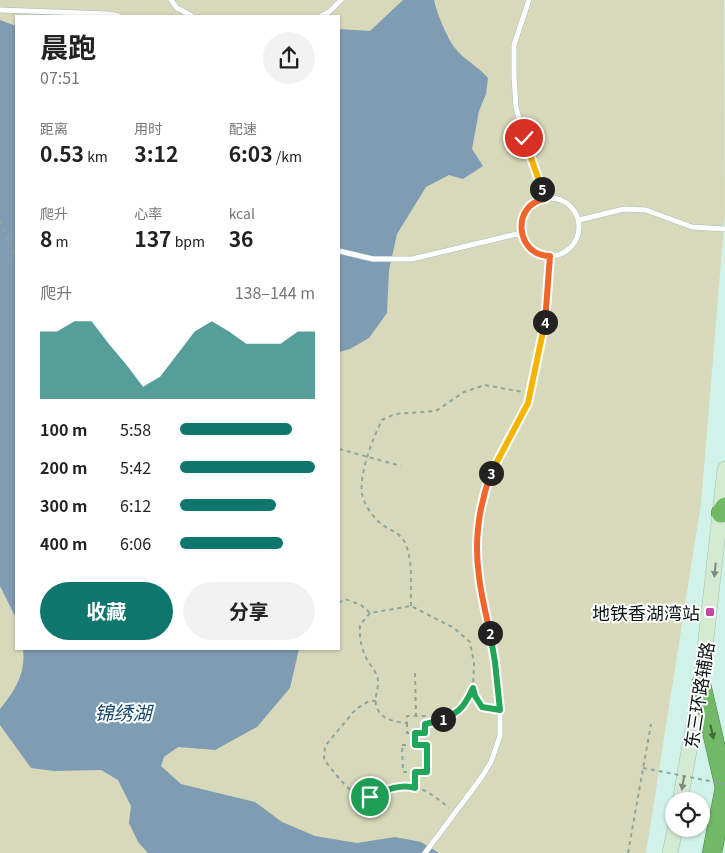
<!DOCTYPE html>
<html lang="zh">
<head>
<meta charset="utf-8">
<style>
	body { margin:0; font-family:Georgia,"Noto Sans SC",serif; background:#f2f2f2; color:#222; height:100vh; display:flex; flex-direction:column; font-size:19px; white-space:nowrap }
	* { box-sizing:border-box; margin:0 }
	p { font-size:16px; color:#767676 }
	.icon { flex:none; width:28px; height:28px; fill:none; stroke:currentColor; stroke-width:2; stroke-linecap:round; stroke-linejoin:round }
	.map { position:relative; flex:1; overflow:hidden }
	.details { position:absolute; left:15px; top:15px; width:325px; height:635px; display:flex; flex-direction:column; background:#fff; border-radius:0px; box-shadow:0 1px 4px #0004 }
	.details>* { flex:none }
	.tools { position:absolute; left:665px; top:792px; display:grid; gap:10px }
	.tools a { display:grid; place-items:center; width:45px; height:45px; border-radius:50%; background:#fff; box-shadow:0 1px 4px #0004; font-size:25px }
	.pin { position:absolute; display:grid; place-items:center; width:42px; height:42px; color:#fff; margin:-21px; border:2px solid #fff; border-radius:50%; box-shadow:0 1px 5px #0007 }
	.km { position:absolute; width:25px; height:25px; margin:-12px; border-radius:50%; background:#222; color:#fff; font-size:14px; line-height:25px; text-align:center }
	.round { display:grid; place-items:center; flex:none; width:52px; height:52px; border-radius:26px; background:#f2f2f2 }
	.summary { display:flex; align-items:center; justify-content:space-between; height:85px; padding:0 25px }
	h1 { font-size:28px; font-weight:700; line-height:38px }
	.stats { display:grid; grid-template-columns:repeat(3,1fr); gap:8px; height:85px; padding:5px 25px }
	.stats div { display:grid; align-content:center }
	.stats b { font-size:21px; font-weight:700 }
	.stats small { font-size:14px; font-weight:400 }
	.stats p { font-size:14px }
	.chart { height:140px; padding:10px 25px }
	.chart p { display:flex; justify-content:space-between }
	.chart svg { width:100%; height:90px; margin-top:5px; fill:#0f766e; opacity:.7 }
	.primary-button { display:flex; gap:10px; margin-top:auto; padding:10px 25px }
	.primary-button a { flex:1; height:58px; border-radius:30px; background:#0f766e; color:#fff; font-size:20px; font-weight:700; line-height:58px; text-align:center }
	.primary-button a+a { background:#f2f2f2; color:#222 }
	ul { padding:0 25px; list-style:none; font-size:16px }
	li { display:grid; grid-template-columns:80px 60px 1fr; align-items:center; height:38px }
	li i { height:12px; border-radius:6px; background:#0f766e }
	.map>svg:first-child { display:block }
	.green { fill:#d8d9ba; fill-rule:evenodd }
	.water { fill:#7e9cb3 }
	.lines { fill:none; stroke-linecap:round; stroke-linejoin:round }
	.lane-casing { stroke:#a0c0b6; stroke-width:6 }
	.secondary-casing { stroke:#a0c0b6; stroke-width:16 }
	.highway-casing { stroke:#4d804a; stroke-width:20 }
	.path { stroke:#8ca59e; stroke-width:2; stroke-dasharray:4 4; stroke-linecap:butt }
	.lane { stroke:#fff; stroke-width:5 }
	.secondary { stroke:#d4ead1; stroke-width:15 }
	.highway { stroke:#71b867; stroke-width:19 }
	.path-bridge { stroke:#8ca59e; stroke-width:2; stroke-dasharray:4 4; stroke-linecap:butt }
	.oneway { fill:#7a8b7c }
	.oneway2 { fill:#3e683e }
	.split-1-casing { stroke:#fff; stroke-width:10 }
	.split-2-casing { stroke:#fff; stroke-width:10 }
	.split-3-casing { stroke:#fff; stroke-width:10 }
	.split-4-casing { stroke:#fff; stroke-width:10 }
	.split-5-casing { stroke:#fff; stroke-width:10 }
	.split-6-casing { stroke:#fff; stroke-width:10 }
	.split-1 { stroke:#22a559; stroke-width:6 }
	.split-2 { stroke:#22a559; stroke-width:6 }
	.split-3 { stroke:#f0652b; stroke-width:6 }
	.split-4 { stroke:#f5b400; stroke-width:6 }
	.split-5 { stroke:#f0652b; stroke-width:6 }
	.split-6 { stroke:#f5b400; stroke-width:6 }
	.poi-dot { fill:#c1499f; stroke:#fff; stroke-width:2 }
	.labels { text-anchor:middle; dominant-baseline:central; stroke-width:4; stroke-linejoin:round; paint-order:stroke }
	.poi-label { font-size:18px; fill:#0b1714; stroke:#fff; text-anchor:end }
	.street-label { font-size:18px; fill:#0b1714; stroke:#fff }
	.water-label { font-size:19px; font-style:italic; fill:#134869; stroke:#fff }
</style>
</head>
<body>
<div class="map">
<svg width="725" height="853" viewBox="0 0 725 853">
	<rect width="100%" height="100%" fill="#d1f2e8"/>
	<path class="green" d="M0,0H724L725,213L701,503L646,853H0ZM16,16H339V649H16Z"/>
	<path class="water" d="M403,0H434C436,11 448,40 455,48C463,59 478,66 488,78L486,94L479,111L472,149L483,166L463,179L449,175L426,187L397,234L389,270L387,313L369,338L350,349L339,352V29L370,31Z
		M0,20L16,26V618L0,586Z
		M23,649H299L290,688L257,727L215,750L178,747L164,757L161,766L181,784L255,802L282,822L315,836L357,843L395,837L421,842L439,853H148L138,842L129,823L131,806L118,780L101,770L54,771L31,768L0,725V709C15,691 26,673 23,649Z"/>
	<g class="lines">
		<g class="lane-casing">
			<path id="lane" d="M171,0L177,8L192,16
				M529,0L514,45V77L516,107L524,138L545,199
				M0,10L108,14L119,16
				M321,16L329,12L341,0
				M521 227a29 29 0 1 1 58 0a29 29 0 1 1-58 0Z
				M579,220L624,209L646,210L692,227L725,229
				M339,251L373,259H412L521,233
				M425,853L481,778L491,762L500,736V710L495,663L478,575V532L483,495L492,470L528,403L546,318L550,257"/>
		</g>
		<g class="secondary-casing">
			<path id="secondary" d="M680,801L701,684L725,469
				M670,853L675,829"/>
		</g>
		<g class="highway-casing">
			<path id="highway" d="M721,513L725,507
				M701,684L725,788
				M712,853L725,787"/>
		</g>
		<path class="path" d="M0,221L16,260
			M339,449L401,466
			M339,603L345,599L361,605L370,613L411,606L454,628L470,642L474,663L473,688L475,696L482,707L491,709
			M411,606C410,585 414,560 404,541C398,531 388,530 380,523C372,516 364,504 362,494C359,473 373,438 382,420L395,414L436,411L464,392L485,385L523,392
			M370,613L360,625C359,640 362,651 369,663C373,668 377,674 378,680C379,689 373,699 377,708C382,720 396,722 407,723V716H425V724C450,720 463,711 473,688
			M415,673L416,716
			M376,701H369L356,709L325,746L324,760C333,770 342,784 353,792C370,805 390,784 409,786C425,788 437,798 449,808
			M407,723V733H425V724
			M402,745H427V772H403Z
			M415,745V733
			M415,787V772
			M628,853L651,724"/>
		<use href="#lane" class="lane"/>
		<use href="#secondary" class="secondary"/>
		<use href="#highway" class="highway"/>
		<path class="path-bridge" d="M643,768L725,784"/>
	</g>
	<defs><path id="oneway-solid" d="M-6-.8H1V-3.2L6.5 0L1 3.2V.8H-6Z" transform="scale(1.25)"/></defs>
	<g class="oneway">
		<use href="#oneway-solid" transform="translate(715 570) rotate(96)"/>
		<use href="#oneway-solid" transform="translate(683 783) rotate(100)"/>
	</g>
	<use class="oneway2" href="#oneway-solid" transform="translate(712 732) rotate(77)"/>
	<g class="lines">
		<g class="split-1-casing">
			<path id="split-1" d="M370,797C384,791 400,783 415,788V772H427V745H415V733H425V724L434,722L443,719"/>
		</g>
		<g class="split-2-casing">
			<path id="split-2" d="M443,719C461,712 465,705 473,688L475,696L482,707L500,710L495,662L490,633"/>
		</g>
		<g class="split-3-casing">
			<path id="split-3" d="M490,633C486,614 481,595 479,576C474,542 479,506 491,473"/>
		</g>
		<g class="split-4-casing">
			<path id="split-4" d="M491,473L528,403L545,322"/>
		</g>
		<g class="split-5-casing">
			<path id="split-5" d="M542,189L545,199C511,204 515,256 550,256L545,322"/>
		</g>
		<g class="split-6-casing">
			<path id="split-6" d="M524,138L542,189"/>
		</g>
		<use href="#split-1" class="split-1"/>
		<use href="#split-2" class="split-2"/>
		<use href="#split-3" class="split-3"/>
		<use href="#split-4" class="split-4"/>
		<use href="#split-5" class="split-5"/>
		<use href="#split-6" class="split-6"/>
	</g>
	<rect class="poi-dot" x="705" y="607" width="10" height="10" rx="2.5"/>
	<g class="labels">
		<g class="poi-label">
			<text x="700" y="612">地铁香湖湾站</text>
		</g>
		<g class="street-label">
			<text transform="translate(698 695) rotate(-81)">东三环路辅路</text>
		</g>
		<g class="water-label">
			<text x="123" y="711">锦绣湖</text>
		</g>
	</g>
</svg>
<div class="tools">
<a><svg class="icon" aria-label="locate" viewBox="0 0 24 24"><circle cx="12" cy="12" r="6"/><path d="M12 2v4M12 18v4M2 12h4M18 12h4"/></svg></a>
</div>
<div class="pin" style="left:370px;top:797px;background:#1e9e55"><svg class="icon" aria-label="arrive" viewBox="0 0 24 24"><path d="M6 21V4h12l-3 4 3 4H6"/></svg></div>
<div class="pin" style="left:524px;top:138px;background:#d93025"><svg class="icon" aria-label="check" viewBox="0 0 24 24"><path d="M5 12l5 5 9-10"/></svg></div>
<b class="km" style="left:443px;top:719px">1</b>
<b class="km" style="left:490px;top:633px">2</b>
<b class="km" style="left:491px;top:473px">3</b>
<b class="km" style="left:545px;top:322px">4</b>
<b class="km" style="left:542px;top:189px">5</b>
<section class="details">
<div class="summary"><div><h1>晨跑</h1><p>07:51</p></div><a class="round"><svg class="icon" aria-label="share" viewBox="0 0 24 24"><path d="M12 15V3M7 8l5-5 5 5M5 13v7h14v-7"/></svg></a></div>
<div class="stats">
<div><p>距离</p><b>0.53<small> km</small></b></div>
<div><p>用时</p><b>3:12</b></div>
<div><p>配速</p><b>6:03<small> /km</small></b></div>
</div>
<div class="stats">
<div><p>爬升</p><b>8<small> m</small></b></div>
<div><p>心率</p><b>137<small> bpm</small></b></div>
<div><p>kcal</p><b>36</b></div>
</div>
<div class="chart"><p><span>爬升</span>138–144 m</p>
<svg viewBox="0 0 160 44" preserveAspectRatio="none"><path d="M0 44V11L10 11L20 6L30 6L40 17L50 27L60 38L70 33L80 22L90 11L100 6L110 11L120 17L130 17L140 17L150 11L160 11V44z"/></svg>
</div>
<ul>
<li><b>100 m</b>5:58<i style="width:83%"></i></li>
<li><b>200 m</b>5:42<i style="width:100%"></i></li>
<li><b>300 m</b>6:12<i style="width:71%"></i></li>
<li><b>400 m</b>6:06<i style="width:76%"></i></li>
</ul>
<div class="primary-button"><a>收藏</a><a>分享</a></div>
</section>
</div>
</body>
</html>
